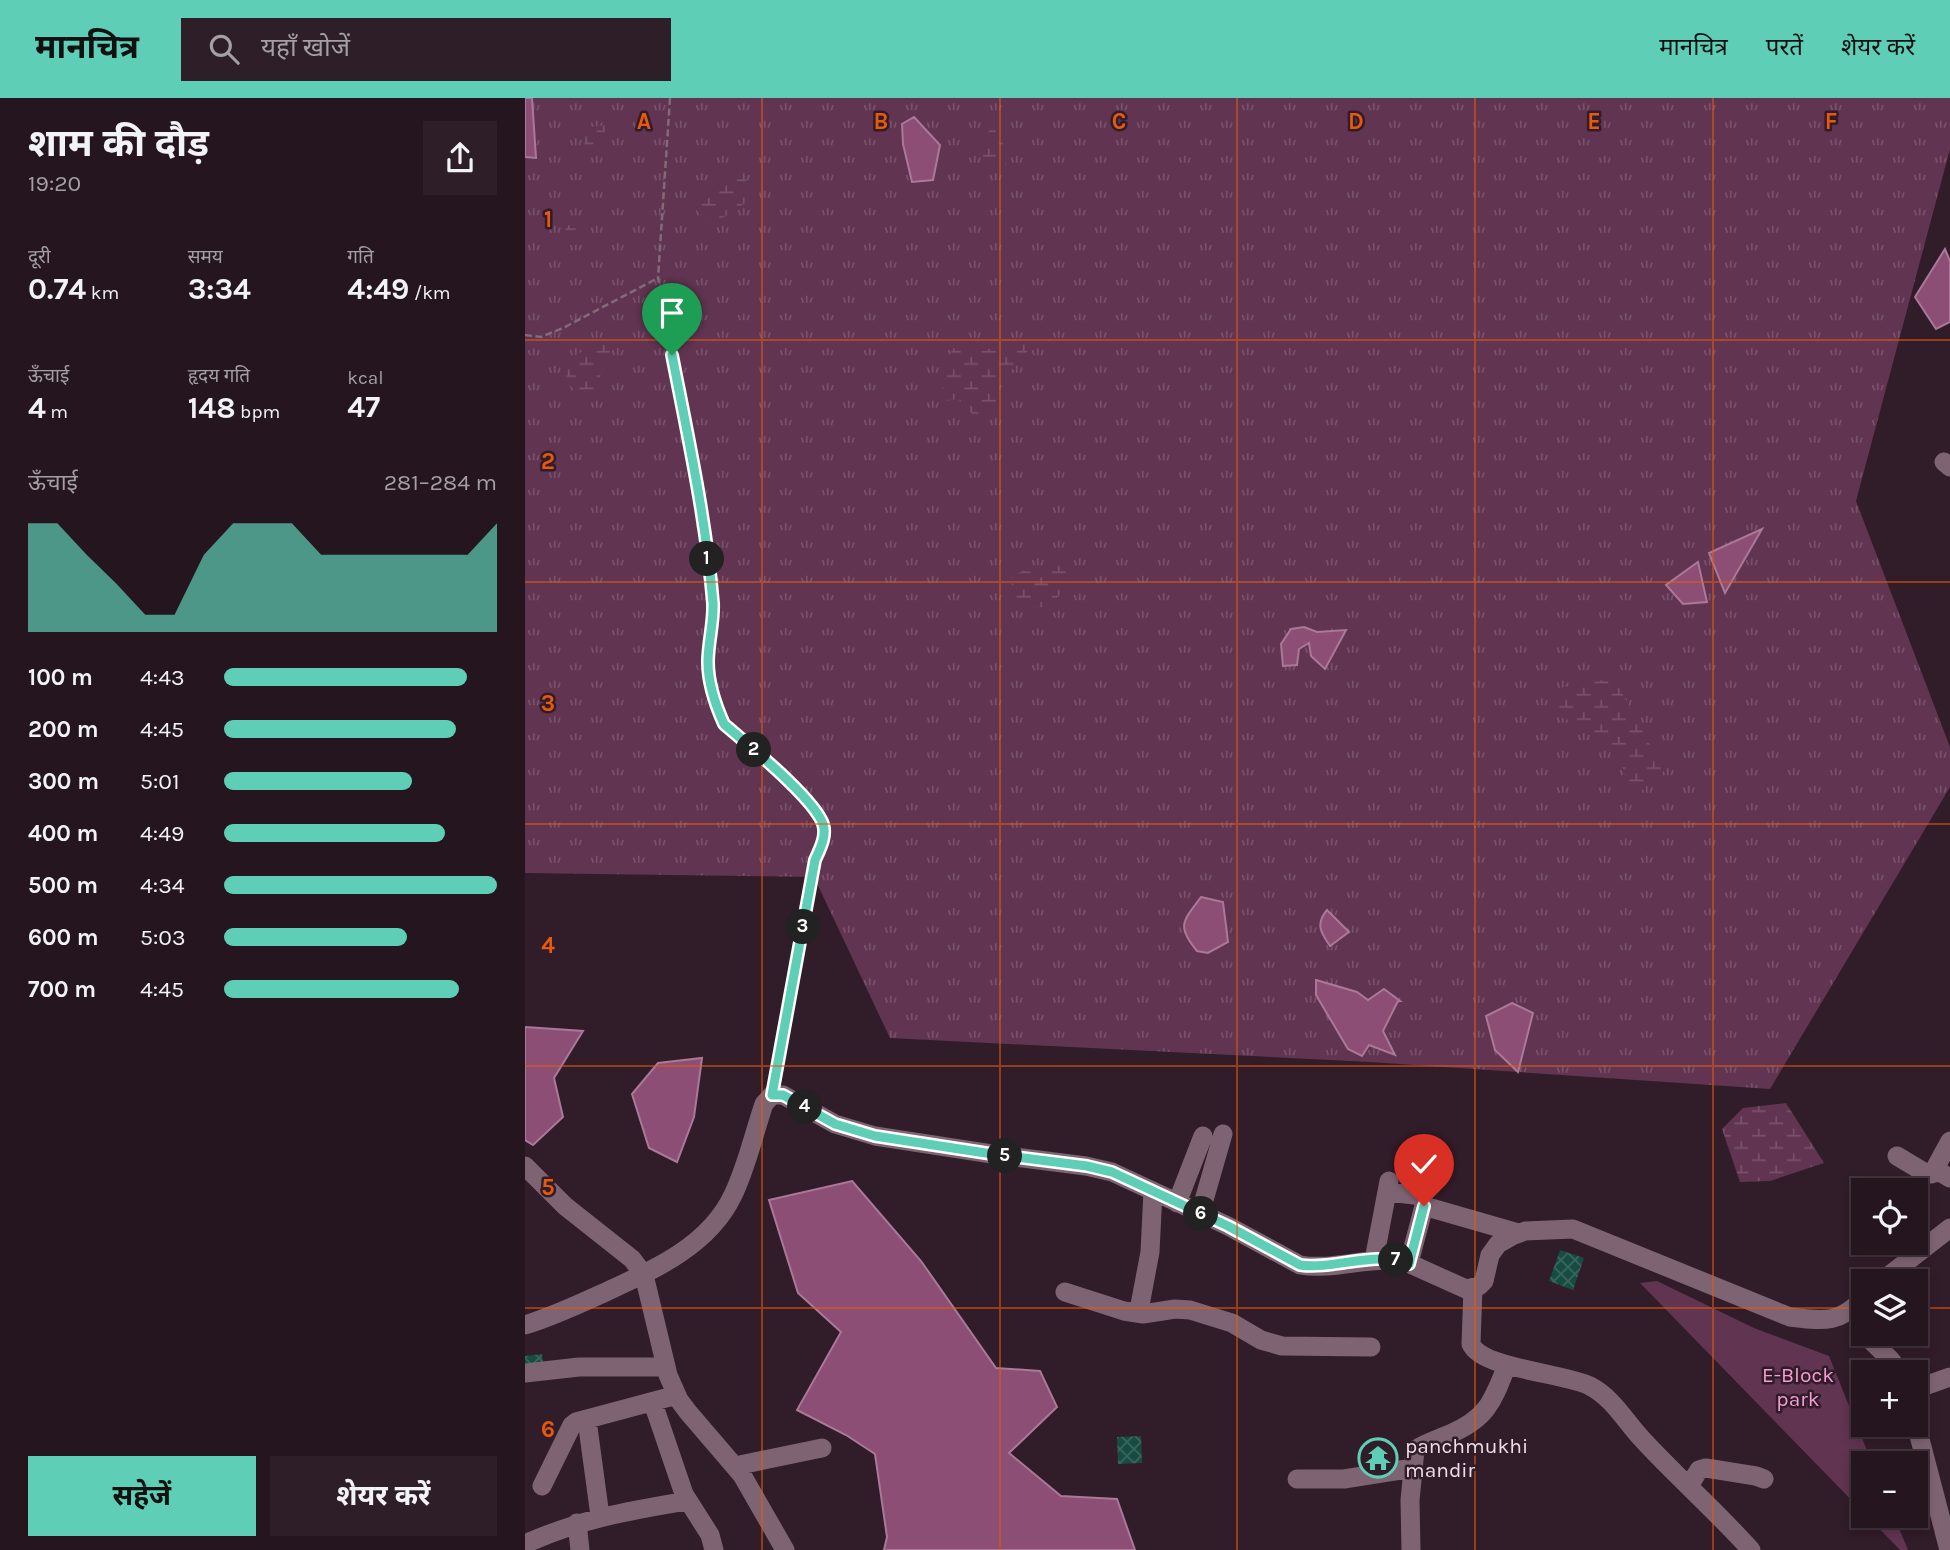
<!DOCTYPE html>
<html lang="hi">
<head>
<meta charset="utf-8">
<style>
	body { margin:0; font-family:Karla,"Noto Sans Devanagari",sans-serif; background:#2d1e28; color:#f1f3f6; height:100vh; display:flex; flex-direction:column; font-size:26px; white-space:nowrap }
	* { box-sizing:border-box; margin:0 }
	p { font-size:23px; color:#a39fa4 }
	.icon { flex:none; width:38px; height:38px; fill:none; stroke:currentColor; stroke-width:2; stroke-linecap:round; stroke-linejoin:round }
	.map { position:relative; flex:1; overflow:hidden }
	.panel { display:flex; flex-direction:column; background:#25151f; width:525px }
	.panel>* { flex:none }
	.buttons { position:absolute; left:1326px; top:1080px; display:grid; gap:14px }
	.buttons a { display:grid; place-items:center; width:77px; height:77px; border-radius:0px; background:#25151f; box-shadow:0 4px 10px #0003,0 0 0 2px #42343d; font-size:35px }
	.pin { position:absolute; display:grid; place-items:center; width:60px; height:60px; color:#fff; margin:-72px -30px; border-radius:50% 50% 50% 0; rotate:-45deg; box-shadow:0 0 7px #0007 }
	.pin .icon { rotate:45deg }
	.km { position:absolute; width:35px; height:35px; margin:-18px; border-radius:50%; background:#222; color:#fff; font-size:19px; line-height:35px; text-align:center }
	.round { display:grid; place-items:center; flex:none; width:74px; height:74px; border-radius:0px; background:#2d1e28 }
	.overview { display:flex; align-items:center; justify-content:space-between; height:119px; padding:0 28px }
	h1 { font-size:38px; font-weight:700; line-height:52px }
	.metrics { display:grid; grid-template-columns:repeat(3,1fr); gap:10px; height:119px; padding:7px 28px }
	.metrics div { display:grid; align-content:center }
	.metrics b { font-size:30px; font-weight:700 }
	.metrics small { font-size:19px; font-weight:400 }
	.metrics p { font-size:19px }
	.chart { height:196px; padding:14px 28px }
	.chart p { display:flex; justify-content:space-between }
	.chart svg { width:100%; height:126px; margin-top:7px; fill:#5eceb7; opacity:.7 }
	.primary-button { display:flex; gap:14px; margin-top:auto; padding:14px 28px }
	.primary-button a { flex:1; height:80px; border-radius:0px; background:#5eceb7; color:#111; font-size:28px; font-weight:700; line-height:80px; text-align:center }
	.primary-button a+a { background:#2d1e28; color:#f1f3f6 }
	ul { padding:0 28px; list-style:none; font-size:23px }
	li { display:grid; grid-template-columns:112px 84px 1fr; align-items:center; height:52px }
	li i { height:18px; border-radius:9px; background:#5eceb7 }
	header { display:flex; align-items:center; gap:42px; box-sizing:border-box; height:98px; padding:0 35px; background:#5eceb7; color:#111 }
	header strong { font-size:33px }
	nav { display:flex; gap:38px; margin-inline-start:auto; font-size:24px }
	.search { width:490px; height:63px; background:#2d1e28; display:flex; align-items:center; gap:18px; box-sizing:border-box; padding:0 24px; border-radius:0px; color:#a39fa4; font-size:26px }
	main { display:flex; flex:1; min-height:0 }
	.map>svg:first-child { display:block }
	.grass { fill:url(#grass-tufts) }
	.wetland { fill:url(#wetland-marsh) }
	.park { fill:#613451 }
	.water { fill:#8c4e75; stroke:#a97997; stroke-width:2 }
	.building { fill:url(#building-cross-hatch) }
	.lines { fill:none; stroke-linecap:round; stroke-linejoin:round }
	.path { stroke:#7f6c78; stroke-width:2.5; stroke-dasharray:7 3.5; stroke-linecap:butt }
	.minor { stroke:#7e6473; stroke-width:19 }
	.route-casing { stroke:#fff; stroke-width:14 }
	.route { stroke:#5eceb7; stroke-width:9 }
	.grid { fill:none; stroke:#e8590c; stroke-width:2; stroke-opacity:0.55 }
	.labels { text-anchor:middle; dominant-baseline:central; stroke-width:5; stroke-linejoin:round; paint-order:stroke }
	.park-label { font-size:21px; fill:#f79cd5; stroke:#311c29 }
	.poi-label { font-size:21px; fill:#eddde6; stroke:#311c29; text-anchor:start }
	.grid-label { font-size:23px; text-anchor:middle; font-weight:bold; fill:#e8590c; stroke:#311c29; stroke-width:5; stroke-linejoin:round; paint-order:stroke }
</style>
</head>
<body>
<header>
<strong>मानचित्र</strong>
<div class="search"><svg class="icon" aria-label="search" viewBox="0 0 24 24"><circle cx="10" cy="10" r="6"/><path d="M15 15l6 6"/></svg>यहाँ खोजें</div>
<nav><a>मानचित्र</a><a>परतें</a><a>शेयर करें</a></nav>
</header>
<main>
<section class="panel">
<div class="overview"><div><h1>शाम की दौड़</h1><p>19:20</p></div><a class="round"><svg class="icon" aria-label="share" viewBox="0 0 24 24"><path d="M12 15V3M7 8l5-5 5 5M5 13v7h14v-7"/></svg></a></div>
<div class="metrics">
<div><p>दूरी</p><b>0.74<small> km</small></b></div>
<div><p>समय</p><b>3:34</b></div>
<div><p>गति</p><b>4:49<small> /km</small></b></div>
</div>
<div class="metrics">
<div><p>ऊँचाई</p><b>4<small> m</small></b></div>
<div><p>हृदय गति</p><b>148<small> bpm</small></b></div>
<div><p>kcal</p><b>47</b></div>
</div>
<div class="chart"><p><span>ऊँचाई</span>281–284 m</p>
<svg viewBox="0 0 160 44" preserveAspectRatio="none"><path d="M0 44V6L10 6L20 17L30 27L40 38L50 38L60 17L70 6L80 6L90 6L100 17L110 17L120 17L130 17L140 17L150 17L160 6V44z"/></svg>
</div>
<ul>
<li><b>100 m</b>4:43<i style="width:89%"></i></li>
<li><b>200 m</b>4:45<i style="width:85%"></i></li>
<li><b>300 m</b>5:01<i style="width:69%"></i></li>
<li><b>400 m</b>4:49<i style="width:81%"></i></li>
<li><b>500 m</b>4:34<i style="width:100%"></i></li>
<li><b>600 m</b>5:03<i style="width:67%"></i></li>
<li><b>700 m</b>4:45<i style="width:86%"></i></li>
</ul>
<div class="primary-button"><a>सहेजें</a><a>शेयर करें</a></div>
</section>
<div class="map">
<svg width="1425" height="1452" viewBox="0 0 1425 1452">
	<defs>
		<pattern id="grass-tufts" width="24" height="20" patternUnits="userSpaceOnUse" patternTransform="scale(1.75)"><rect width="24" height="20" fill="#613451"/><path d="M3 7l-1-3M5 7V3M7 7l1-3M15 17l-1-3M17 17v-4M19 17l1-3" fill="none" stroke="#78516a"/></pattern>
		<pattern id="wetland-marsh" width="20" height="14" patternUnits="userSpaceOnUse" patternTransform="scale(1.75)"><rect width="20" height="14" fill="#613451"/><path d="M1 5h8M5 5V1M11 12h8M15 12V8" fill="none" stroke="#78516a"/></pattern>
		<pattern id="building-cross-hatch" width="8" height="8" patternUnits="userSpaceOnUse" patternTransform="scale(1.75)"><rect width="8" height="8" fill="#164c42"/><path d="M0 0l8 8M0 8l8-8" fill="none" stroke="#38655d"/></pattern>
	</defs>
	<rect width="100%" height="100%" fill="#311c29"/>
	<path class="grass" d="M0,0H1425V51L1331,403L1425,649V689L1245,991L845,964L365,940L289,779L0,775Z"/>
	<path class="wetland" d="M474,20L481,67L459,71L457,42Z
		M81,27L78,47L60,50L58,30Z
		M219,69L225,102L187,127L170,111Z
		M41,127L66,128L51,147H40Z
		M504,240L505,250L474,287L473,319L448,317L433,301L420,303L414,273L428,251L453,254Z
		M88,245L65,305L44,287L38,266L62,250Z
		M529,467L540,469L546,484L525,508L501,511L493,506L485,481L497,473Z
		M1089,580L1139,673L1110,698L1088,648L1058,627L1032,618L1034,590Z
		M1261,1005L1299,1065L1245,1083L1215,1084L1197,1031L1218,1010Z"/>
	<path class="park" d="M1132,1183L1229,1230L1304,1258L1347,1365H1339V1415L1115,1185Z
		M1342,1418H1369L1383,1452H1375Z"/>
	<path class="water" d="M0,0H7L11,60L0,59Z
		M389,19L415,47L408,82L387,84L378,46L377,26Z
		M1420,151L1425,163V224L1411,231L1390,199Z
		M1237,431L1200,495L1184,455Z
		M1173,464L1182,504L1158,506L1141,487Z
		M779,529L792,534L821,532L800,571L786,558L784,545L774,551L772,567L758,568L756,546L766,531Z
		M676,799L698,804L703,844L683,855L672,853C651,828 658,823 676,799Z
		M802,812L824,834L805,848C796,835 790,826 802,812Z
		M791,882L832,894L843,902L859,891L875,903H873L858,933L870,957L844,947L837,958L823,951L791,897Z
		M987,905L1008,915L993,974L970,952L961,918Z
		M0,929L58,933L29,980L38,1019L8,1047L0,1042Z
		M177,960L169,1019L152,1064L124,1050L107,996L133,965Z
		M327,1083L396,1163L471,1270L515,1273L532,1309L484,1355L536,1398L592,1401L610,1452H359L362,1439L350,1356L321,1337L272,1312L316,1234L273,1195L244,1102Z"/>
	<path class="building" d="M1035,1152L1059,1160L1048,1192L1024,1183Z
		M17,1256L19,1268L0,1271V1258Z
		M616,1338L617,1365L593,1366L592,1339Z"/>
	<g class="lines">
		<path class="path" d="M145,0L133,180L177,411L188,508L183,564L186,589L199,626L292,713L299,728L297,747L290,762L250,981
			M0,237L16,239L38,230L133,180"/>
		<path class="minor" d="M1419,364L1425,369
			M1372,1058L1402,1076L1415,1074L1425,1080
			M0,1068L40,1108L107,1161L119,1177L143,1277L154,1302L163,1314L217,1377L260,1452
			M1407,1076L1425,1043
			M628,1093L625,1154L615,1207L618,1216L650,1211L665,1212L707,1225L736,1242L757,1248L846,1249
			M863,1094L898,1098
			M652,1105L678,1038
			M899,1108L993,1135
			M675,1116L698,1036
			M849,1162L864,1083
			M884,1165L899,1108L893,1063
			M1357,1183L1425,1130
			M948,1190L946,1246C957,1271 1040,1275 1065,1288C1088,1300 1100,1323 1117,1341C1152,1379 1191,1413 1226,1452
			M540,1194L599,1213L618,1216
			M0,1227C26,1219 50,1208 74,1197C124,1174 183,1150 208,1097C222,1068 229,1035 239,1006L247,997H258L310,1026L350,1038L467,1056L561,1068L587,1074L703,1128L775,1167C810,1173 845,1157 881,1164L941,1191L954,1188L959,1183L965,1157L973,1146L987,1138L1000,1133L1048,1131L1265,1219C1299,1223 1314,1226 1339,1200
			M1339,1236L1365,1261L1375,1274
			M0,1275L54,1269H140
			M1391,1291L1425,1279
			M128,1305L159,1396L185,1437L189,1452
			M62,1322L75,1418
			M1391,1326L1424,1452
			M210,1368L297,1350
			M772,1381H819L888,1370
			M17,1388L47,1327L51,1324L152,1297
			M1164,1388L1174,1372L1181,1370L1231,1378L1239,1381
			M52,1425L55,1452
			M0,1446C56,1421 102,1413 162,1403
			M886,1452L885,1402L890,1352C900,1345 914,1341 925,1336C963,1320 968,1302 982,1267"/>
	</g>
	<g class="lines">
		<g class="route-casing">
			<path id="route" d="M147,257C163,339 181,421 188,505C189,525 183,544 183,564C183,586 190,606 199,626C222,646 289,700 298,726C302,738 295,751 290,762L247,997H258L310,1026L350,1038L467,1056L562,1068L587,1074L703,1128L775,1167C810,1172 850,1152 884,1166L899,1108"/>
		</g>
		<use href="#route" class="route"/>
	</g>
	<path class="grid" d="M237,0V1452M475,0V1452M712,0V1452M950,0V1452M1188,0V1452M0,242H1425M0,484H1425M0,726H1425M0,968H1425M0,1210H1339M1391,1210H1425"/>
	<defs>
		<g id="temple-ring" transform="scale(2.0125)"><circle r="9.5" fill="#311c29" stroke="#5eceb7" stroke-width="1.5"/><path d="M0-6L5-2H3V0L6.5 2.5H4V6H1.5V3h-3V6H-4V2.5H-6.5L-3 0V-2H-5Z" fill="#5eceb7"/></g>
	</defs>
	<g fill-rule="evenodd">
		<use href="#temple-ring" x="853" y="1360"/>
	</g>
	<g class="labels">
		<g class="park-label">
			<text x="1273" y="1277">E-Block<tspan x="1273" dy="24">park</tspan></text>
		</g>
		<g class="poi-label">
			<text x="880" y="1348">panchmukhi<tspan x="880" dy="24">mandir</tspan></text>
		</g>
	</g>
	<g class="grid-label">
		<text x="119" y="31">A</text>
		<text x="356" y="31">B</text>
		<text x="594" y="31">C</text>
		<text x="831" y="31">D</text>
		<text x="1069" y="31">E</text>
		<text x="1306" y="31">F</text>
		<text x="23" y="129">1</text>
		<text x="23" y="371">2</text>
		<text x="23" y="613">3</text>
		<text x="23" y="855">4</text>
		<text x="23" y="1097">5</text>
		<text x="23" y="1339">6</text>
	</g>
</svg>
<div class="buttons">
<a><svg class="icon" aria-label="locate" viewBox="0 0 24 24"><circle cx="12" cy="12" r="6"/><path d="M12 2v4M12 18v4M2 12h4M18 12h4"/></svg></a>
<a><svg class="icon" aria-label="layers" viewBox="0 0 24 24"><path d="M12 4l9 5-9 5-9-5zM3 14l9 5 9-5"/></svg></a>
<a>+</a>
<a>−</a>
</div>
<div class="pin" style="left:147px;top:257px;background:#1e9e55"><svg class="icon" aria-label="arrive" viewBox="0 0 24 24"><path d="M6 21V4h12l-3 4 3 4H6"/></svg></div>
<div class="pin" style="left:899px;top:1108px;background:#d93025"><svg class="icon" aria-label="check" viewBox="0 0 24 24"><path d="M5 12l5 5 9-10"/></svg></div>
<b class="km" style="left:182px;top:461px">1</b>
<b class="km" style="left:229px;top:652px">2</b>
<b class="km" style="left:278px;top:829px">3</b>
<b class="km" style="left:280px;top:1009px">4</b>
<b class="km" style="left:480px;top:1058px">5</b>
<b class="km" style="left:676px;top:1116px">6</b>
<b class="km" style="left:871px;top:1162px">7</b>
</div>
</main>
</body>
</html>
